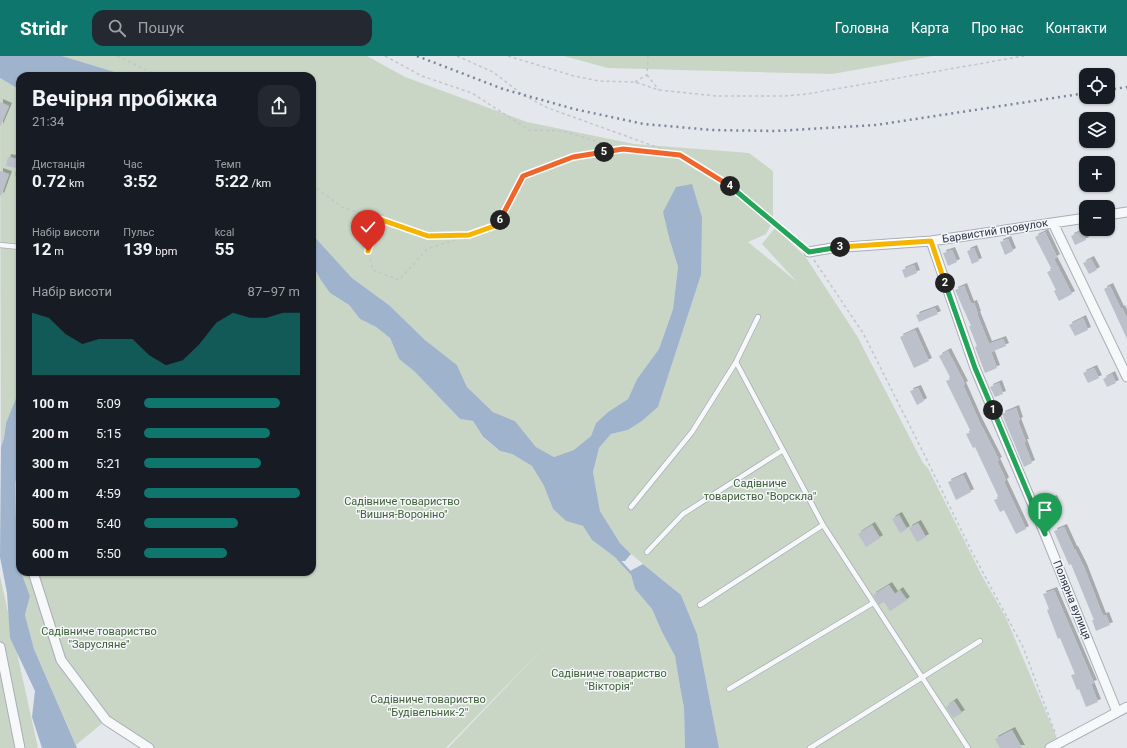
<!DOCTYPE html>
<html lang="uk">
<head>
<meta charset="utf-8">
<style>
	body { margin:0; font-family:Roboto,sans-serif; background:#242831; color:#f1f3f6; height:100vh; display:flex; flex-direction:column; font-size:15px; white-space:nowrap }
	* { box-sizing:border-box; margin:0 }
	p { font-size:13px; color:#9ea1a6 }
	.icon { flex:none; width:22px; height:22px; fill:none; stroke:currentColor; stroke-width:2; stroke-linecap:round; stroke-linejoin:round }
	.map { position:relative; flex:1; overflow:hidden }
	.details { position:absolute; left:16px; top:16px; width:300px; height:504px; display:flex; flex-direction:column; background:#171b24; border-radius:12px; box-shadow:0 1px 3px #0004 }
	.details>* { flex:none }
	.tools { position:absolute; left:1079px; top:12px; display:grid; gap:8px }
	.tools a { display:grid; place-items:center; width:36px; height:36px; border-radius:8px; background:#171b24; box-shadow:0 1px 3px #0004; font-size:20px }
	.pin { position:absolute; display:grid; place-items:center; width:34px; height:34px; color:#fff; margin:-41px -17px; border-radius:50% 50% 50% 0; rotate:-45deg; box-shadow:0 0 4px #0007 }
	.pin .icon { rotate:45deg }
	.km { position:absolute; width:20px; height:20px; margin:-10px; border-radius:50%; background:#222; color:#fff; font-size:11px; line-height:20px; text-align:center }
	.round { display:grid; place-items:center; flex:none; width:42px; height:42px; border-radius:12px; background:#242831 }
	.overview { display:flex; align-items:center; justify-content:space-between; height:68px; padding:0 16px }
	h1 { font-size:22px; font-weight:700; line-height:30px }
	.metrics { display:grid; grid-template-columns:repeat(3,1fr); gap:6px; height:68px; padding:4px 16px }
	.metrics div { display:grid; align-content:center }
	.metrics b { font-size:17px; font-weight:700 }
	.metrics small { font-size:11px; font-weight:400 }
	.metrics p { font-size:11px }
	.chart { height:112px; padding:8px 16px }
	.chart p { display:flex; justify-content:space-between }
	.chart svg { width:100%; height:72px; margin-top:4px; fill:#0f766e; opacity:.7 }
	ul { padding:0 16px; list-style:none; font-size:13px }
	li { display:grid; grid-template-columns:64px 48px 1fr; align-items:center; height:30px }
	li i { height:10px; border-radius:5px; background:#0f766e }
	header { display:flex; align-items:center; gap:24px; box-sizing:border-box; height:56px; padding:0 20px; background:#0f766e; color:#fff }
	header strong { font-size:19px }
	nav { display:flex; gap:22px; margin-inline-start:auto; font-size:14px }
	.search { width:280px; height:36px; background:#242831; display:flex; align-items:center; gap:10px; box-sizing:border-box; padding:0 14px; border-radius:12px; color:#9ea1a6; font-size:15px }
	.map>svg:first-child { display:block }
	.green { fill:#c9d6c5 }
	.water { fill:#9fb4cc }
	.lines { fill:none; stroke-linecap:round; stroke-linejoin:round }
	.stream { stroke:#9fb4cc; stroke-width:2.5 }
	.building { fill:#bbc0ca; filter:url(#shadow) }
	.service-casing { stroke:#a9aeb7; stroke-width:6 }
	.minor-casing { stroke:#a9aeb7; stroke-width:11 }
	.path { stroke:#c2c5cb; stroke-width:1.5; stroke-dasharray:3 3; stroke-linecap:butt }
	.service { stroke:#f7f8fa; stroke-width:4.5 }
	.minor { stroke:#f7f8fa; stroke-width:9 }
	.rail { stroke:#7d8696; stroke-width:2.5; stroke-dasharray:2 4; stroke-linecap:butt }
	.split-1-casing { stroke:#fff; stroke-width:8 }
	.split-2-casing { stroke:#fff; stroke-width:8 }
	.split-3-casing { stroke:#fff; stroke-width:8 }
	.split-4-casing { stroke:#fff; stroke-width:8 }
	.split-5-casing { stroke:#fff; stroke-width:8 }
	.split-6-casing { stroke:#fff; stroke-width:8 }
	.split-7-casing { stroke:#fff; stroke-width:8 }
	.split-1 { stroke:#22a559; stroke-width:5 }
	.split-2 { stroke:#22a559; stroke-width:5 }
	.split-3 { stroke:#f5b400; stroke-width:5 }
	.split-4 { stroke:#22a559; stroke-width:5 }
	.split-5 { stroke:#f0652b; stroke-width:5 }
	.split-6 { stroke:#f0652b; stroke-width:5 }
	.split-7 { stroke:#f5b400; stroke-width:5 }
	.labels { text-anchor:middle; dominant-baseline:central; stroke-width:3; stroke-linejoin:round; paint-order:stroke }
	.street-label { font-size:11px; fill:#2b3445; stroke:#f4f6f9 }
	.park-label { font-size:11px; fill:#3f6138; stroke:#f4f6f9 }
</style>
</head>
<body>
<header>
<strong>Stridr</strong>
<div class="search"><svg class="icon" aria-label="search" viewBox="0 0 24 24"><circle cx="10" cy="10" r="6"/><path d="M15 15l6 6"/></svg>Пошук</div>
<nav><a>Головна</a><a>Карта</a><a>Про нас</a><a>Контакти</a></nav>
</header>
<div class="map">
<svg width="1127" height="692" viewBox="0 0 1127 692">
	<defs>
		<filter id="shadow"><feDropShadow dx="3" dy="-3" stdDeviation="0" flood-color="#0004"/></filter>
	</defs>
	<rect width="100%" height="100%" fill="#e4e7ec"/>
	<path class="green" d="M62,0H367L405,21L527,66L634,88L749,97L773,115V165L766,178L748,186L797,226L762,188L775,172L805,200L857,280L923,407L928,412L982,520L1006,562L1059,687L1050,692H719L697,578L681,539L631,498L620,487L600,455L593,416L599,392L611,378L628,374L642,365L658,351L701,219L670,185L678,211L673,253L659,293L637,323L628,343L608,356L596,367L591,380L574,395L554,401L536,391L515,365L493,356L467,331L457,309L425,284L389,249L352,222L312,178V20H128Z
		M564,0H933L832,18L608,12Z
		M0,22L20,34V335L6,367L4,382L1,391Z
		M312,207L320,223L330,237L349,249L360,263L376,271L390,282L399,303L414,315L460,363L473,365L483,382L500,395L512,398L532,410L544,430L553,453L566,465L583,470L592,484L620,505L630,515L635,533L652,553L662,576L675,600L680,631L684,652L685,692H448L548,587L446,692H149L106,664L76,689L34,593L25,559L30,540L21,516H312Z
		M20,401V512L17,503L15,428Z
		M0,520L38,692H0Z"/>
	<path class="water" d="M0,0H62L128,20H20V34L0,22Z
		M692,128L702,161L701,219L658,351L642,365L628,374L611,378L599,392L593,416L600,455L620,487L631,498L625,505H620L592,484L583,470L566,465L553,453L544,430L532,410L512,398L500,395L483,381L473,365L460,363L414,315L399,303L390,282L376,271L360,263L349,249L330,237L320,223L312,207V178L352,222L389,249L425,284L457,309L467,331L493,356L515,365L536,391L554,401L574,394L591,380L596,367L608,356L628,343L637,323L659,293L673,253L678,211L670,185L663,156L676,131Z
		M19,335H20V401L15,428L17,503L20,516H21L30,540L25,559L34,593L77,692H42L32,661L35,635L10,582L7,537L0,501L1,391L4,382L6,367Z
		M643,508L681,539L697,578L719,692H685L684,652L680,631L675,600L662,576L652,553L635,533L630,515Z"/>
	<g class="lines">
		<path class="stream" d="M618,503L631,517"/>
	</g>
	<path class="building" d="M0,46L9,50L0,71Z
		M8,101L18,103L16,112L6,110Z
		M0,115L9,118L1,140L0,139Z
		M1082,175L1086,184L1075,189L1071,180Z
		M1045,176L1057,201L1054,203L1072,238L1059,245L1054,235L1056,234L1047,216L1052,214L1035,181Z
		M1008,183L1013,195L1005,199L1000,186Z
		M974,192L979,205L972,208L967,195Z
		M952,194L957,206L948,210L943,197Z
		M1091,203L1097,214L1089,218L1083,207Z
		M914,209L917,217L905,222L902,214Z
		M964,230L971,248L974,247L978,258H977L989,288L1003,283L1006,290L991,296L997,312L985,317L975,291L977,290L969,270H971L955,234Z
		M1110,230L1121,253L1122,252L1127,262V283L1104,233Z
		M935,252L938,258L919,266L916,259Z
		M1083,262L1088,274L1075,280L1069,269Z
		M915,274L929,305L914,312L900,281Z
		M948,295L965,328L963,329L979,365L999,404L997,405L1006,424L1004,426L1026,473L1016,478L1004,454L1000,456L994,444L999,442L975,391L973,392L966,378L971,376L946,325L951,323L939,300Z
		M1094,312L1099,322L1088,327L1083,317Z
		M1112,318L1116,327L1107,331L1103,323Z
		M999,327L1003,338L995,341L990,331Z
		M918,332L924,345L917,349L910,335Z
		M1016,352L1020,364L1018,365L1026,386H1024L1032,407L1024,411L1002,358Z
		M963,419L971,436L956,444L948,426Z
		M1054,442L1059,455L1048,459L1042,447Z
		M899,459L907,473L900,477L892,463Z
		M918,467L926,481L917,486L909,472Z
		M872,469L880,482L866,491L858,478Z
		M1064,471L1074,493H1075L1084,511L1103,560L1106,559L1110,569L1096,575L1092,564H1094L1071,508L1069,509L1054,475Z
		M889,529L895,538L900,534L907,544L890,555L884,546L879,549L873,539Z
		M1054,534L1094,627L1091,628L1098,646L1086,651L1079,633L1077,634L1071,619L1075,618L1060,582L1058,583L1047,554L1049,553L1043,538Z
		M954,645L962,657L953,662L946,651Z
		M1012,674L1022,692H1000L995,683Z"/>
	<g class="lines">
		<g class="service-casing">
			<path id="service" d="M18,118L20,121
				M0,189L20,191
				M758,261L736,306L823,469L968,692
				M631,451L692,376L736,306
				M647,496L683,458L783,394
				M700,549L823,469
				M729,633L873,547
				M810,692L980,585"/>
		</g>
		<g class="minor-casing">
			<path id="minor" d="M1108,159L1127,156
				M1053,167L1127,321
				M931,185L975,312L1045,478L1117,656
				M809,196L832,192L931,185L1086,162
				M33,516L61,604L106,664L149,692
				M0,591L20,692
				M1050,692L1127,651"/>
		</g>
		<path class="path" d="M117,0L159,20
			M385,0L422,20L472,37L529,74L562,75L623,93L680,99L735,133L802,191
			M457,0L493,16L523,39L548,52L676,98
			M508,0L574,20L599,25L635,26L659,34L716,40H785L807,38L1024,0
			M647,19L659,34
			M635,26L647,19L648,0
			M312,129L342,151L428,180L469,179L497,169L523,120L573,101L621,93
			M379,163L368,195L373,214L399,224L427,193L466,180
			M814,204L863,277L923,396L972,496L1023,591L1056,679"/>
		<use href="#service" class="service"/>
		<use href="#minor" class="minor"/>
		<path class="rail" d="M417,0L503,33L574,53L644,68L712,74L776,75L876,69L1086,37
			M1108,34L1127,31"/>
	</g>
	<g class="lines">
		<g class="split-1-casing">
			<path id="split-1" d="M993,354L1045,478"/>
		</g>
		<g class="split-2-casing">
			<path id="split-2" d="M945,227L975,312L993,354"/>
		</g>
		<g class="split-3-casing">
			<path id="split-3" d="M840,191L931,185L945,227"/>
		</g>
		<g class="split-4-casing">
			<path id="split-4" d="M730,130L809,196L840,191"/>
		</g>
		<g class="split-5-casing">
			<path id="split-5" d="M604,96L623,93L680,99L730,130"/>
		</g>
		<g class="split-6-casing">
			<path id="split-6" d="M500,164L523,120L573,101L604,96"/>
		</g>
		<g class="split-7-casing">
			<path id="split-7" d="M368,195L379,163L428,180L469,179L497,169L500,164"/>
		</g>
		<use href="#split-1" class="split-1"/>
		<use href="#split-2" class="split-2"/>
		<use href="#split-3" class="split-3"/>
		<use href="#split-4" class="split-4"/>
		<use href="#split-5" class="split-5"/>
		<use href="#split-6" class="split-6"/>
		<use href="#split-7" class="split-7"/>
	</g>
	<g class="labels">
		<g class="street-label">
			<text transform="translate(995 175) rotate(-9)">Барвистий провулок</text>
			<text transform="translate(1072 544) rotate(68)">Полярна вулиця</text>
		</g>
		<g class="park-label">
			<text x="760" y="427">Садівниче<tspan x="760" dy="13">товариство "Ворскла"</tspan></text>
			<text x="402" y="445">Садівниче товариство<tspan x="402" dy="13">"Вишня-Вороніно"</tspan></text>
			<text x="99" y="575">Садівниче товариство<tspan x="99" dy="13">"Зарусляне"</tspan></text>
			<text x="609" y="617">Садівниче товариство<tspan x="609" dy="13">"Вікторія"</tspan></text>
			<text x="428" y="643">Садівниче товариство<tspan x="428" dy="13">"Будівельник-2"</tspan></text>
		</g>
	</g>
</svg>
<div class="tools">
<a><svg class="icon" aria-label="locate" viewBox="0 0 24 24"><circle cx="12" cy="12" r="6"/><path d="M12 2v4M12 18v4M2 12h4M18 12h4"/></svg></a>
<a><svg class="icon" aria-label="layers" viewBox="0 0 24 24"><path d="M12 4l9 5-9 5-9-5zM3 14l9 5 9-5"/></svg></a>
<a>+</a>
<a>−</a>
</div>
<div class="pin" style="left:1045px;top:478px;background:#1e9e55"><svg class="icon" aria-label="arrive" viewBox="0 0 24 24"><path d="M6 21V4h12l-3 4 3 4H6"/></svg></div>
<div class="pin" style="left:368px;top:195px;background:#d93025"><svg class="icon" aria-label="check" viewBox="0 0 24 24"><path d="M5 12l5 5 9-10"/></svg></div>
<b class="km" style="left:993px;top:354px">1</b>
<b class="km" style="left:945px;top:227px">2</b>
<b class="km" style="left:840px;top:191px">3</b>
<b class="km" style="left:730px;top:130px">4</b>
<b class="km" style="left:604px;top:96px">5</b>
<b class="km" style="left:500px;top:164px">6</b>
<section class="details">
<div class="overview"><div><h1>Вечірня пробіжка</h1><p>21:34</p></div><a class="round"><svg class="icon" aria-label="share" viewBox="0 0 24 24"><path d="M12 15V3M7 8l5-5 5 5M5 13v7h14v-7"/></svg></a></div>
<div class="metrics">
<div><p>Дистанція</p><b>0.72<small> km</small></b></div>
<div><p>Час</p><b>3:52</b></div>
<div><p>Темп</p><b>5:22<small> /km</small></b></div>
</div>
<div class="metrics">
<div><p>Набір висоти</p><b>12<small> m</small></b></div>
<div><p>Пульс</p><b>139<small> bpm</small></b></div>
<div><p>kcal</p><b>55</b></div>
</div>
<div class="chart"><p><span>Набір висоти</span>87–97 m</p>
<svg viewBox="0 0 160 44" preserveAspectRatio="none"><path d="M0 44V6L10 9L20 19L30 25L40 22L50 22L60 22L70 32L80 38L90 35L100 25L110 12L120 6L130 9L140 9L150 6L160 6V44z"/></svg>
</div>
<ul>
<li><b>100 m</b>5:09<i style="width:87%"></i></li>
<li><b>200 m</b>5:15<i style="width:81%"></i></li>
<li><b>300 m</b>5:21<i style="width:75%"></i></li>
<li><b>400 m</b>4:59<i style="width:100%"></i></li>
<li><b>500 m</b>5:40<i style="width:60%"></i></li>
<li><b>600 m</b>5:50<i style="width:53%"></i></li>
</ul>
</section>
</div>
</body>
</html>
